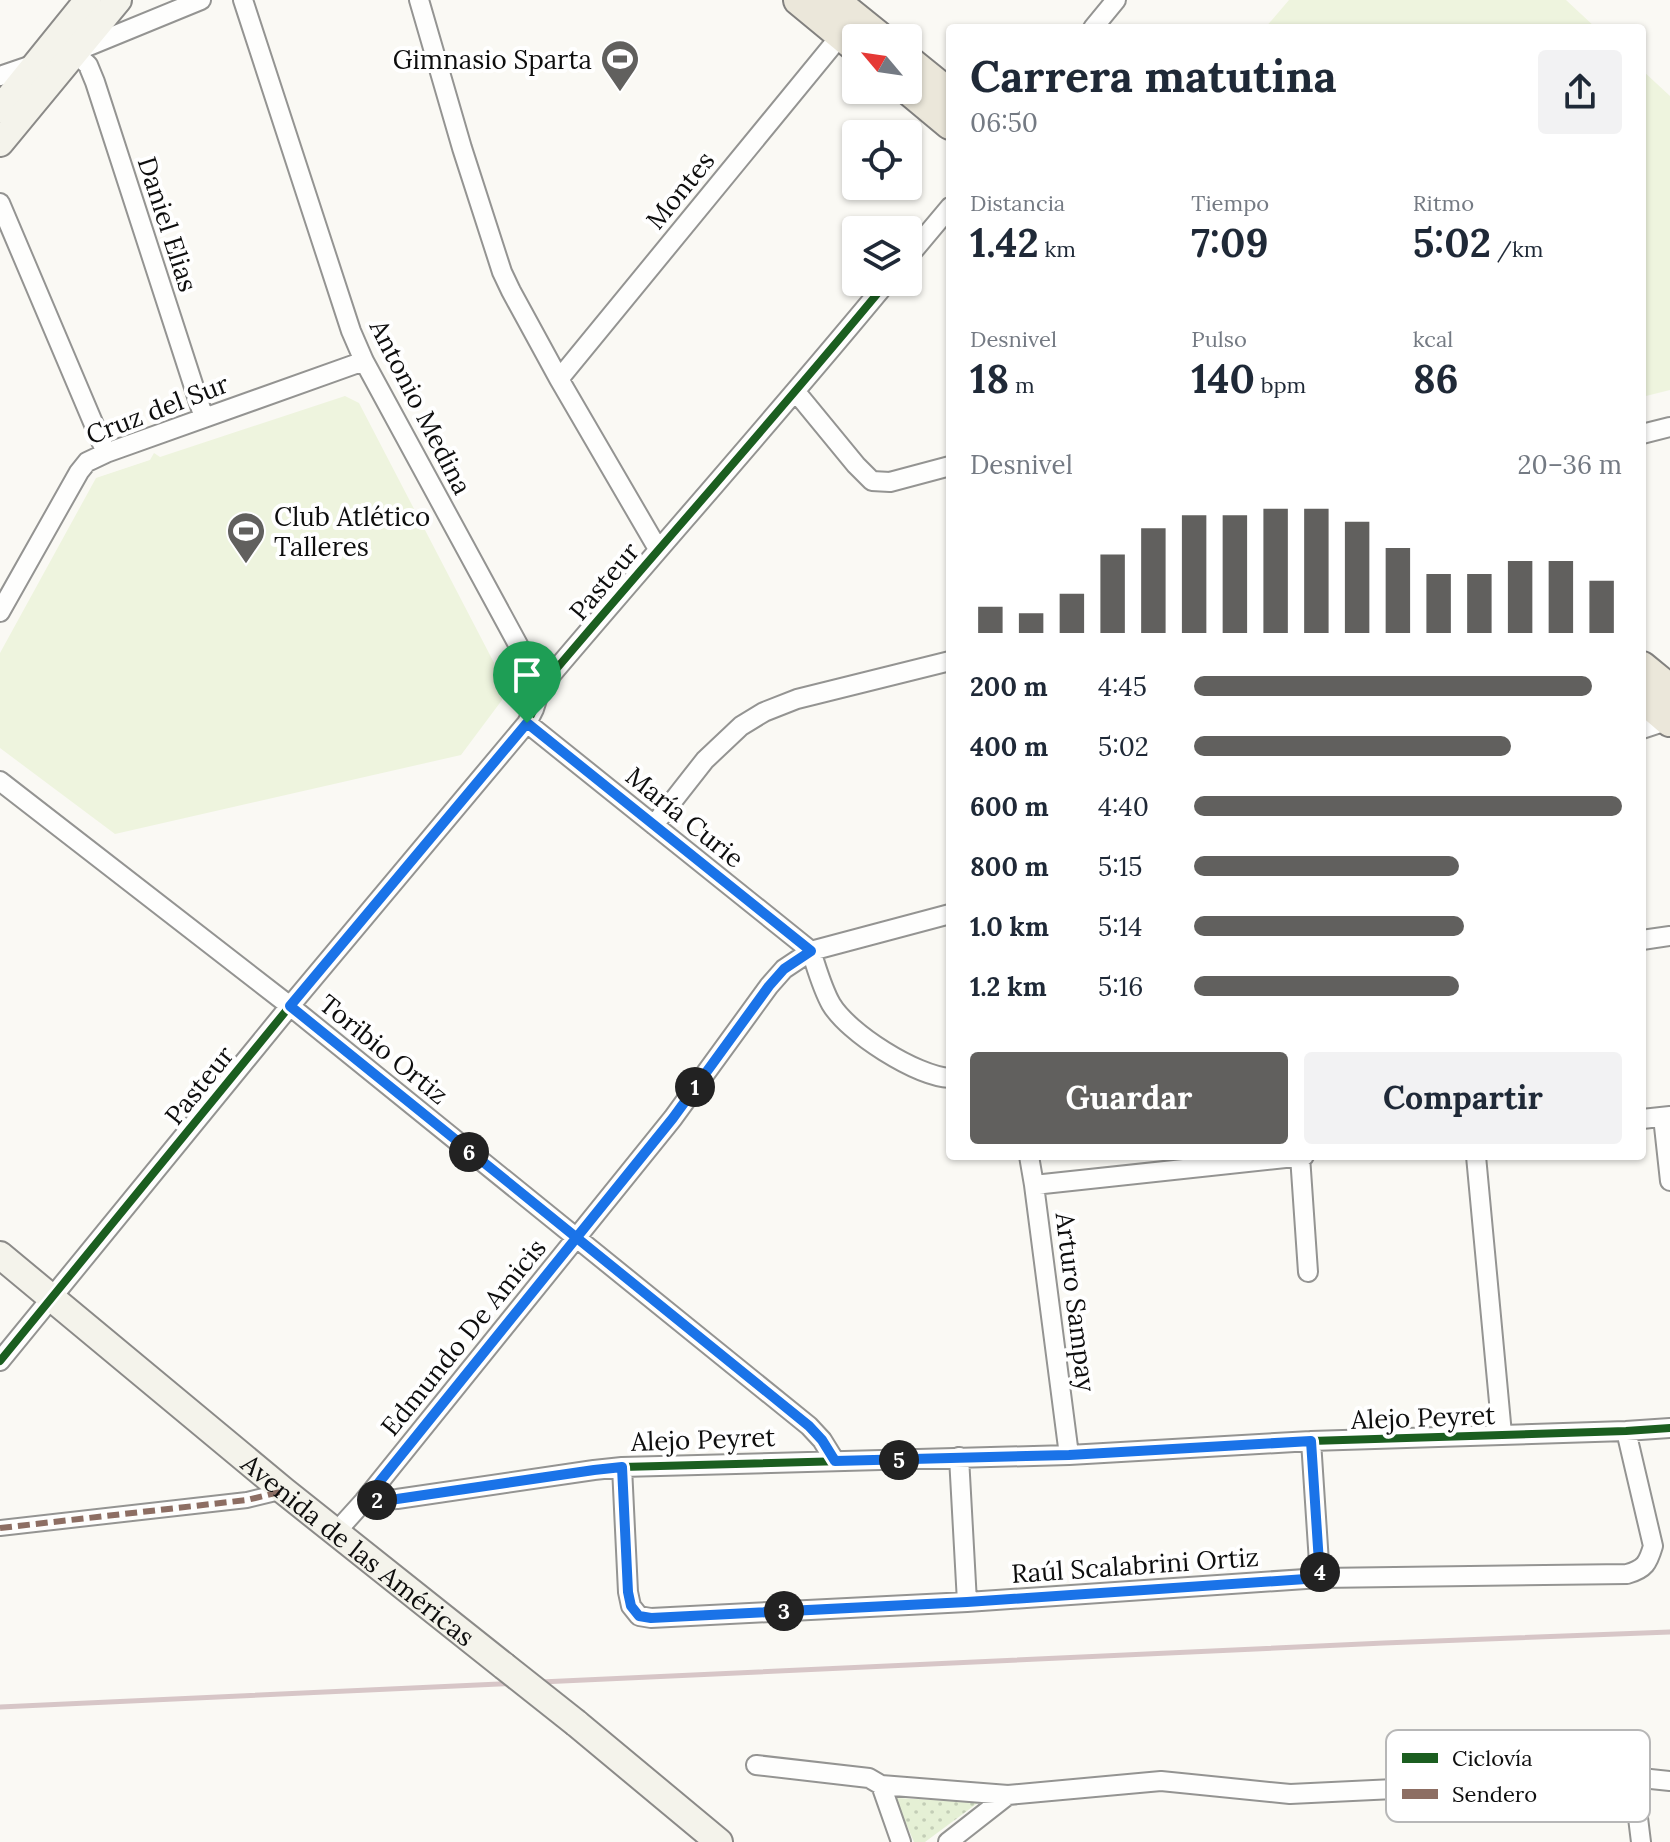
<!DOCTYPE html>
<html lang="es">
<head>
<meta charset="utf-8">
<style>
	body { margin:0; font-family:Lora,serif; background:#f2f2f3; color:#1f2937; height:100vh; display:flex; flex-direction:column; font-size:30px; white-space:nowrap }
	* { box-sizing:border-box; margin:0 }
	p { font-size:26px; color:#747a83 }
	.icon { flex:none; width:44px; height:44px; fill:none; stroke:currentColor; stroke-width:2; stroke-linecap:round; stroke-linejoin:round }
	.map { position:relative; flex:1; overflow:hidden }
	.panel { position:absolute; left:946px; top:24px; width:700px; height:1136px; display:flex; flex-direction:column; background:#fff; border-radius:8px; box-shadow:0 2px 6px #0004 }
	.panel>* { flex:none }
	.needle { width:52px; rotate:299deg }
	.tools { position:absolute; left:842px; top:24px; display:grid; gap:16px }
	.tools a { display:grid; place-items:center; width:80px; height:80px; border-radius:8px; background:#fff; box-shadow:0 2px 6px #0004; font-size:40px }
	.pin { position:absolute; display:grid; place-items:center; width:68px; height:68px; color:#fff; margin:-82px -34px; border-radius:50% 50% 50% 0; rotate:-45deg; box-shadow:0 0 8px #0007 }
	.pin .icon { rotate:45deg }
	.km { position:absolute; width:40px; height:40px; margin:-20px; border-radius:50%; background:#222; color:#fff; font-size:22px; line-height:40px; text-align:center }
	.round { display:grid; place-items:center; flex:none; width:84px; height:84px; border-radius:8px; background:#f2f2f3 }
	.overview { display:flex; align-items:center; justify-content:space-between; height:136px; padding:0 24px }
	h1 { font-size:44px; font-weight:800; line-height:60px }
	.stats { display:grid; grid-template-columns:repeat(3,1fr); gap:12px; height:136px; padding:8px 24px }
	.stats div { display:grid; align-content:center }
	.stats b { font-size:40px; font-weight:800 }
	.stats small { font-size:22px; font-weight:400 }
	.stats p { font-size:22px }
	.chart { height:224px; padding:16px 24px }
	.chart p { display:flex; justify-content:space-between }
	.chart svg { width:100%; height:144px; margin-top:8px; stroke:#61605e; stroke-width:6 }
	.button { display:flex; gap:16px; margin-top:auto; padding:16px 24px }
	.button a { flex:1; height:92px; border-radius:8px; background:#61605e; color:#fff; font-size:32px; font-weight:800; line-height:92px; text-align:center }
	.button a+a { background:#f2f2f3; color:#1f2937 }
	ul { padding:0 24px; list-style:none; font-size:26px }
	li { display:grid; grid-template-columns:128px 96px 1fr; align-items:center; height:60px }
	li i { height:20px; border-radius:10px; background:#61605e }
	.map>svg:first-child { display:block }
	.park { fill:url(#park-dots) }
	.pitch { fill:#eef4de }
	.lines { fill:none; stroke-linecap:round; stroke-linejoin:round }
	.pedestrian-casing { stroke:#949492; stroke-width:18 }
	.minor-casing { stroke:#949492; stroke-width:22 }
	.secondary-casing { stroke:#8b8a88; stroke-width:30 }
	.primary-casing { stroke:#82817f; stroke-width:34 }
	.pedestrian { stroke:#fefefd; stroke-width:14 }
	.minor { stroke:#fefefd; stroke-width:18 }
	.secondary { stroke:#f4f3eb; stroke-width:26 }
	.primary { stroke:#ebe7da; stroke-width:30 }
	.rail { stroke:#d7c6c7; stroke-width:5 }
	.secondary-bridge-casing { stroke:#8b8a88; stroke-width:30; stroke-linecap:butt }
	.secondary-bridge { stroke:#f4f3eb; stroke-width:26 }
	.quiet { stroke:#8d6e63; stroke-width:6; stroke-dasharray:12 6; stroke-linecap:butt }
	.cycleway-casing { stroke:#fff; stroke-width:13 }
	.cycleway { stroke:#1b5e20; stroke-width:8 }
	.route-casing { stroke:#fff; stroke-width:16 }
	.route { stroke:#1a73e8; stroke-width:10 }
	.labels { text-anchor:middle; dominant-baseline:central; stroke-width:8; stroke-linejoin:round; paint-order:stroke }
	.poi-label { font-size:26px; fill:#0e0e0e; stroke:#fff; text-anchor:end }
	.street-label { font-size:26px; fill:#0e0e0e; stroke:#fff }
	.key { fill:#fff; stroke:#b7b7b7; stroke-width:2 }
	.key-label { font-size:22px; fill:#0e0e0e }
</style>
</head>
<body>
<div class="map">
<svg width="1670" height="1842" viewBox="0 0 1670 1842">
	<defs>
		<pattern id="park-dots" width="8" height="8" patternUnits="userSpaceOnUse" patternTransform="scale(2)"><rect width="8" height="8" fill="#e5f0d5"/><path d="M2 2h.1M6 6h.1" fill="none" stroke="#c3cdb6" stroke-width="1.8" stroke-linecap="round"/></pattern>
	</defs>
	<rect width="100%" height="100%" fill="#faf9f4"/>
	<path class="park" d="M895,1798L979,1802L925,1842H914Z"/>
	<path class="pitch" d="M1289,0H1566L1596,28H1265Z
		M1642,70L1670,96V390L1642,397Z
		M345,396L359,403L504,682L502,700L461,755L115,834L0,748V653L96,478L150,460L154,453L160,457Z"/>
	<g class="lines">
		<g class="pedestrian-casing">
			<path id="pedestrian" d="M0,1528L247,1500L284,1491"/>
		</g>
		<g class="minor-casing">
			<path id="minor" d="M243,0L351,331L364,361L541,687
				M419,0L462,148L502,272L511,291L559,379L658,549
				M1093,28L1116,0
				M79,50L201,0
				M74,52L88,65L95,82L204,418
				M0,76L35,64
				M0,203L106,453
				M908,257L950,207
				M559,379L841,35
				M796,392L856,465L872,481L890,482L950,466
				M1642,434L1670,427
				M0,612L79,472L87,462L106,453L364,361
				M527,723L811,951
				M1642,729L1669,720
				M0,781L290,1006L809,1426L822,1440L835,1461
				M654,825L705,760L741,726L764,712L797,699L950,661
				M1642,940L1670,936
				M811,951C817,969 822,988 831,1004C848,1033 916,1076 950,1078
				M1663,1117L1670,1181
				M1642,1119L1670,1116
				M1029,1156L1034,1185L1069,1455
				M1300,1156L1308,1272
				M1476,1156L1502,1434
				M1034,1185L1304,1156
				M0,1361L290,1006L527,723L534,709L541,687C656,551 774,419 887,282
				M1311,1441L1320,1578
				M959,1457L967,1602
				M622,1467L628,1592L631,1606L639,1616L651,1618L967,1602L1320,1578L1627,1574C1645,1569 1648,1563 1653,1546L1626,1431
				M364,1501L397,1499L594,1470L622,1467L1069,1455L1311,1441L1626,1431L1670,1428
				M336,1532L364,1501L673,1118L769,986L784,969L811,951L950,914
				M756,1765L869,1778L881,1785L1008,1795
				M1633,1777L1641,1842
				M881,1785L901,1842
				M948,1842L1008,1795L1161,1781L1290,1794L1415,1788L1594,1773L1670,1781"/>
		</g>
		<g class="secondary-casing">
			<g id="secondary">
				<path d="M0,109L88,0"/>
				<path d="M0,143L118,0"/>
				<path id="s1" d="M0,1255L284,1491L504,1666"/>
				<path d="M576,1723L719,1842"/>
			</g>
		</g>
		<g class="primary-casing">
			<path id="primary" d="M799,0L856,47
				M833,0L880,38
				M908,61L950,95
				M908,89L950,124
				M1642,667L1670,690
				M1642,697L1670,721"/>
		</g>
		<use href="#pedestrian" class="pedestrian"/>
		<use href="#minor" class="minor"/>
		<use href="#secondary" class="secondary"/>
		<use href="#primary" class="primary"/>
		<path class="rail" d="M0,1707L1384,1643L1670,1632"/>
		<g class="secondary-bridge-casing">
			<path id="secondary-bridge" d="M504,1666L576,1723"/>
		</g>
		<use href="#secondary-bridge" class="secondary-bridge"/>
		<path class="quiet" d="M0,1528L247,1500L284,1491"/>
		<g class="cycleway-casing">
			<path id="cycleway" d="M0,1361L290,1006L527,723L534,709L541,687C656,551 774,419 887,282
				M364,1501L397,1499L594,1470L622,1467L1069,1455L1311,1441L1626,1431L1670,1428"/>
		</g>
		<use href="#cycleway" class="cycleway"/>
	</g>
	<g class="lines">
		<g class="route-casing">
			<path id="route" d="M527,723L811,951L784,969L769,986L673,1118L364,1501L397,1499L594,1470L622,1467L628,1592L631,1606L639,1616L651,1618L967,1602L1320,1578L1311,1441L1069,1455L835,1461L822,1440L809,1426C637,1285 463,1146 290,1006L527,723"/>
		</g>
		<use href="#route" class="route"/>
	</g>
	<defs>
		<g id="stadium-pin" transform="scale(2)"><path d="M0 17L-7.5 6A9.5 9.5 0 1 1 7.5 6Z" fill="#61605e" stroke="#fff"/><path d="M0-5a6.5 5 0 1 0 0 10a6.5 5 0 1 0 0-10ZM-3.5-1.8h7v3.6h-7Z" fill="#fff"/></g>
	</defs>
	<g fill-rule="evenodd">
		<use href="#stadium-pin" x="620" y="59"/>
		<use href="#stadium-pin" x="246" y="531"/>
	</g>
	<g class="labels">
		<g class="poi-label">
			<text x="592" y="59">Gimnasio Sparta</text>
			<text x="274" y="516" text-anchor="start">Club Atlético<tspan x="274" dy="30">Talleres</tspan></text>
		</g>
		<g class="street-label">
			<text transform="translate(680 190) rotate(-51)">Montes</text>
			<text transform="translate(168 224) rotate(72)">Daniel Elias</text>
			<text transform="translate(421 407) rotate(63)">Antonio Medina</text>
			<text transform="translate(157 409) rotate(-21)">Cruz del Sur</text>
			<text transform="translate(604 581) rotate(-50)">Pasteur</text>
			<text transform="translate(685 817) rotate(39)">María Curie</text>
			<text transform="translate(384 1049) rotate(39)">Toribio Ortiz</text>
			<text transform="translate(199 1085) rotate(-51)">Pasteur</text>
			<text transform="translate(1076 1302) rotate(83)">Arturo Sampay</text>
			<text transform="translate(463 1337) rotate(-51)">Edmundo De Amicis</text>
			<text transform="translate(1423 1417) rotate(-2)">Alejo Peyret</text>
			<text transform="translate(703 1439) rotate(-2)">Alejo Peyret</text>
			<text stroke="none"><textPath href="#s1" startOffset="464">Avenida de las Américas</textPath></text>
			<text transform="translate(1135 1565) rotate(-4)">Raúl Scalabrini Ortiz</text>
		</g>
	</g>
	<rect x="1386" y="1730" width="264" height="92" rx="12" class="key"/>
	<rect x="1402" y="1753" width="36" height="10" fill="#1b5e20"/>
	<rect x="1402" y="1789" width="36" height="10" fill="#8d6e63"/>
	<g class="key-label">
		<text x="1452" y="1766">Ciclovía</text>
		<text x="1452" y="1802">Sendero</text>
	</g>
</svg>
<div class="tools">
<a><svg class="needle" viewBox="-14 -14 28 28"><path d="M0-13l5 13h-10z" fill="#e53935"/><path d="M0 13l5-13h-10z" fill="#747a83"/></svg></a>
<a><svg class="icon" aria-label="locate" viewBox="0 0 24 24"><circle cx="12" cy="12" r="6"/><path d="M12 2v4M12 18v4M2 12h4M18 12h4"/></svg></a>
<a><svg class="icon" aria-label="layers" viewBox="0 0 24 24"><path d="M12 4l9 5-9 5-9-5zM3 14l9 5 9-5"/></svg></a>
</div>
<div class="pin" style="left:527px;top:723px;background:#1e9e55"><svg class="icon" aria-label="arrive" viewBox="0 0 24 24"><path d="M6 21V4h12l-3 4 3 4H6"/></svg></div>
<b class="km" style="left:695px;top:1087px">1</b>
<b class="km" style="left:377px;top:1500px">2</b>
<b class="km" style="left:784px;top:1611px">3</b>
<b class="km" style="left:1320px;top:1572px">4</b>
<b class="km" style="left:899px;top:1460px">5</b>
<b class="km" style="left:469px;top:1152px">6</b>
<section class="panel">
<div class="overview"><div><h1>Carrera matutina</h1><p>06:50</p></div><a class="round"><svg class="icon" aria-label="share" viewBox="0 0 24 24"><path d="M12 15V3M7 8l5-5 5 5M5 13v7h14v-7"/></svg></a></div>
<div class="stats">
<div><p>Distancia</p><b>1.42<small> km</small></b></div>
<div><p>Tiempo</p><b>7:09</b></div>
<div><p>Ritmo</p><b>5:02<small> /km</small></b></div>
</div>
<div class="stats">
<div><p>Desnivel</p><b>18<small> m</small></b></div>
<div><p>Pulso</p><b>140<small> bpm</small></b></div>
<div><p>kcal</p><b>86</b></div>
</div>
<div class="chart"><p><span>Desnivel</span>20–36 m</p>
<svg viewBox="0 0 160 44" preserveAspectRatio="none"><path d="M5 44V36M15 44V38M25 44V32M35 44V20M45 44V12M55 44V8M65 44V8M75 44V6M85 44V6M95 44V10M105 44V18M115 44V26M125 44V26M135 44V22M145 44V22M155 44V28"/></svg>
</div>
<ul>
<li><b>200 m</b>4:45<i style="width:93%"></i></li>
<li><b>400 m</b>5:02<i style="width:74%"></i></li>
<li><b>600 m</b>4:40<i style="width:100%"></i></li>
<li><b>800 m</b>5:15<i style="width:62%"></i></li>
<li><b>1.0 km</b>5:14<i style="width:63%"></i></li>
<li><b>1.2 km</b>5:16<i style="width:62%"></i></li>
</ul>
<div class="button"><a>Guardar</a><a>Compartir</a></div>
</section>
</div>
</body>
</html>
